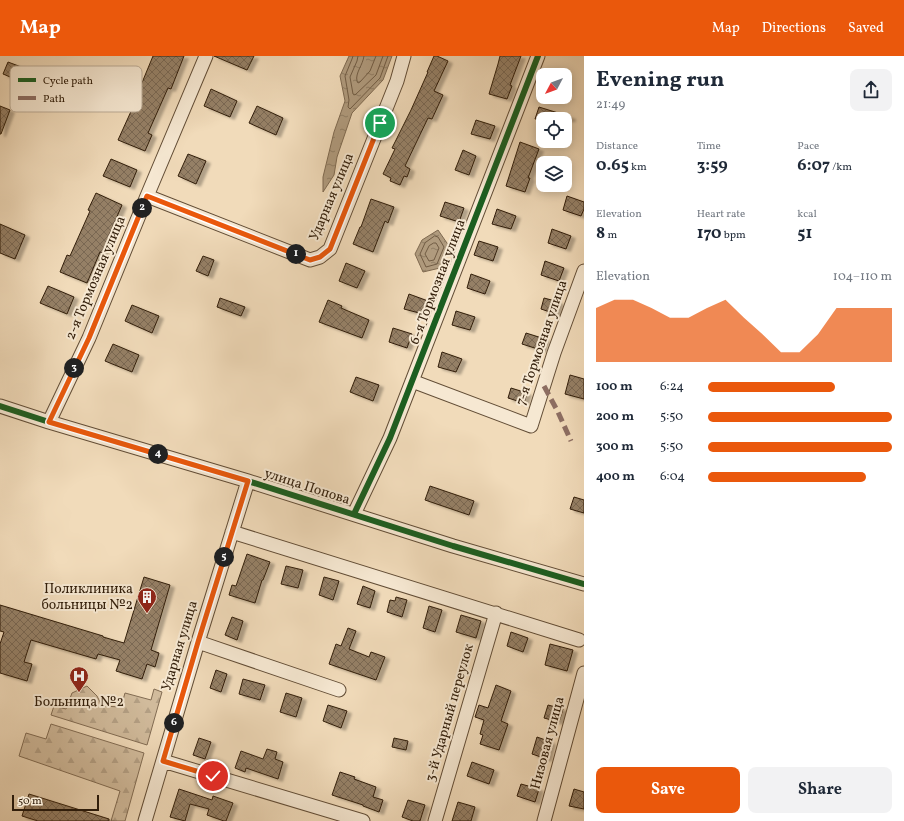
<!DOCTYPE html>
<html lang="en">
<head>
<meta charset="utf-8">
<style>
	body { margin:0; font-family:Vollkorn,serif; background:#f2f2f3; color:#1f2937; height:100vh; display:flex; flex-direction:column; font-size:15px; white-space:nowrap }
	* { box-sizing:border-box; margin:0 }
	p { font-size:13px; color:#747a83 }
	.icon { flex:none; width:22px; height:22px; fill:none; stroke:currentColor; stroke-width:2; stroke-linecap:round; stroke-linejoin:round }
	.map { position:relative; flex:1; overflow:hidden }
	.side { display:flex; flex-direction:column; background:#fff; width:320px }
	.side>* { flex:none }
	.needle { width:26px; rotate:229deg }
	.tools { position:absolute; left:536px; top:12px; display:grid; gap:8px }
	.tools a { display:grid; place-items:center; width:36px; height:36px; border-radius:8px; background:#fff; box-shadow:0 2px 10px #0003; font-size:20px }
	.scale { position:absolute; left:12px; bottom:10px; width:87px; box-sizing:border-box; padding-left:4px; border:2px solid #321e0a; border-top:0; font-size:11px; line-height:14px; white-space:nowrap; color:#321e0a; -webkit-text-stroke:3px #f6e8d2; paint-order:stroke }
	.pin { position:absolute; display:grid; place-items:center; width:34px; height:34px; color:#fff; margin:-17px; border:2px solid #fff; border-radius:50%; box-shadow:0 1px 4px #0007 }
	.km { position:absolute; width:20px; height:20px; margin:-10px; border-radius:50%; background:#222; color:#fff; font-size:11px; line-height:20px; text-align:center }
	.round { display:grid; place-items:center; flex:none; width:42px; height:42px; border-radius:8px; background:#f2f2f3 }
	.summary { display:flex; align-items:center; justify-content:space-between; height:68px; padding:0 12px }
	h1 { font-size:22px; font-weight:700; line-height:30px }
	.stats { display:grid; grid-template-columns:repeat(3,1fr); gap:6px; height:68px; padding:4px 12px }
	.stats div { display:grid; align-content:center }
	.stats b { font-size:17px; font-weight:700 }
	.stats small { font-size:11px; font-weight:400 }
	.stats p { font-size:11px }
	.chart { height:112px; padding:8px 12px }
	.chart p { display:flex; justify-content:space-between }
	.chart svg { width:100%; height:72px; margin-top:4px; fill:#ea580c; opacity:.7 }
	.action { display:flex; gap:8px; margin-top:auto; padding:8px 12px }
	.action a { flex:1; height:46px; border-radius:8px; background:#ea580c; color:#fff; font-size:16px; font-weight:700; line-height:46px; text-align:center }
	.action a+a { background:#f2f2f3; color:#1f2937 }
	ul { padding:0 12px; list-style:none; font-size:13px }
	li { display:grid; grid-template-columns:64px 48px 1fr; align-items:center; height:30px }
	li i { height:10px; border-radius:5px; background:#ea580c }
	header { display:flex; align-items:center; gap:24px; box-sizing:border-box; height:56px; padding:0 20px; background:#ea580c; color:#fff }
	header strong { font-size:19px }
	nav { display:flex; gap:22px; margin-inline-start:auto; font-size:14px }
	main { display:flex; flex:1; min-height:0 }
	.map>svg:first-child { display:block }
	.forest { fill:url(#forest-firs); stroke:#826c53 }
	.water { fill:url(#water-ripples); stroke:#7e6950 }
	.lines { fill:none; stroke-linecap:round; stroke-linejoin:round }
	.shore { stroke:#715c44; stroke-width:1 }
	.building { fill:url(#building-cross-hatch); stroke:#321e0a; filter:url(#shadow) }
	.minor-casing { stroke:#624d36; stroke-width:15 }
	.minor { stroke:#f6e8d2; stroke-width:13 }
	.quiet { stroke:#8d6e63; stroke-width:5; stroke-dasharray:10 5; stroke-linecap:butt }
	.cycleway-casing { stroke:#f6e8d2; stroke-width:8 }
	.cycleway { stroke:#1b5e20; stroke-width:6 }
	.route-casing { stroke:#fff; stroke-width:8 }
	.route { stroke:#ea580c; stroke-width:5 }
	.labels { text-anchor:middle; dominant-baseline:central; stroke-width:4; stroke-linejoin:round; paint-order:stroke }
	.street-label { font-size:14px; fill:#321e0a; stroke:#f6e8d2 }
	.poi-label { font-size:14px; fill:#321e0a; stroke:#f6e8d2; text-anchor:end }
	.key { fill:#f6e8d2; stroke:#bbab96; stroke-width:1 }
	.key-label { font-size:11px; fill:#321e0a }
</style>
</head>
<body>
<header>
<strong>Map</strong>
<nav><a>Map</a><a>Directions</a><a>Saved</a></nav>
</header>
<main>
<div class="map">
<svg width="584" height="765" viewBox="0 0 584 765">
	<defs>
		<pattern id="forest-firs" width="22" height="20" patternUnits="userSpaceOnUse"><rect width="22" height="20" fill="#d1bb9c"/><path d="M5 1l3.5 6h-7zM16 11l3.5 6h-7z" fill="#b4a085"/></pattern>
		<pattern id="water-ripples" width="26" height="14" patternUnits="userSpaceOnUse"><rect width="26" height="14" fill="#b09b7e"/><path d="M2 4q2-2 4 0t4 0M15 11q2-2 4 0t4 0" fill="none" stroke="#907e65"/></pattern>
		<pattern id="building-cross-hatch" width="8" height="8" patternUnits="userSpaceOnUse"><rect width="8" height="8" fill="#958066"/><path d="M0 0l8 8M0 8l8-8" fill="none" stroke="#7a6852"/></pattern>
		<filter id="shadow"><feDropShadow dx="4.5" dy="2.5" stdDeviation="1" flood-color="#0004"/></filter>
	</defs>
	<rect width="100%" height="100%" fill="#f1dbba"/>
	<filter id="stains"><feTurbulence type="fractalNoise" baseFrequency=".005" numOctaves="4"/><feColorMatrix values="0 0 0 0 .2 0 0 0 0 .09 0 0 0 0 .02 0 0 0 .5 -.17"/></filter>
	<radialGradient id="worn" r=".72"><stop offset=".6" stop-color="#630" stop-opacity="0"/><stop offset="1" stop-color="#630" stop-opacity=".3"/></radialGradient>
	<path class="forest" d="M87,630L97,640L102,650L121,651L125,637L151,644L154,633L162,636L147,689L51,659L54,650L66,653L72,637Z
		M51,668L144,697L125,765H111L120,735L19,700L26,677L46,683Z"/>
	<path class="water" d="M349,0H392L383,24L352,57L337,101L334,119L323,136V121L334,76L345,45L340,20Z
		M438,174L449,190L440,212L423,216L415,198L422,184Z"/>
	<g class="lines">
		<path class="shore" d="M353,0L352,3L345,20L349,44L348,51L350,53L380,22L388,0
			M358,0L357,5L350,21L353,38L355,39L376,19L383,0
			M364,0C363,9 355,17 357,25L358,27L360,26L370,15L376,0
			M435,180L438,181L444,191L437,208L426,211L420,198L425,187Z
			M434,187H436L439,192L434,204L429,205L425,198L429,190Z"/>
	</g>
	<path class="building" d="M153,0H184L171,33L168,32L148,77L152,79L145,95L118,84L133,51L128,49L135,33L139,34Z
		M214,0H254L247,14Z
		M434,0H437L448,5L434,35L443,39L432,63L428,62L405,110L410,113L407,121L404,120L400,129L390,125L391,122L383,118L395,93L392,92L411,54L428,16H427Z
		M500,0H521L510,29L512,30L507,43L489,38L498,8Z
		M8,6L37,17L32,30L3,18Z
		M211,33L237,45L230,61L204,50Z
		M0,50L10,54L1,78H0Z
		M257,50L283,62L276,79L249,67Z
		M539,51L571,61V63H535Z
		M476,64L495,70L490,83L471,78Z
		M520,86L539,93L528,122H530L525,136L506,130Z
		M463,94L476,100L469,119L455,114Z
		M188,98L206,105L196,128L178,120Z
		M111,103L137,114L130,131L103,120Z
		M96,137L122,149L109,179L111,180L103,197L100,196L87,227L60,216L67,199L70,200L90,155L88,154Z
		M567,140L584,146V153L581,160L563,154Z
		M371,143L394,151L388,167L385,165L373,196L353,188L360,171H361Z
		M445,146L464,152L459,166L440,160Z
		M497,153L516,160L511,173L492,168Z
		M0,168L25,179L15,203L0,197Z
		M552,173L571,180L566,193L548,187Z
		M479,185L498,191L493,205L474,199Z
		M203,200L214,204L208,220L196,215Z
		M545,205L564,212L559,225L541,219Z
		M346,207L365,215L357,232L339,225Z
		M471,218L490,225L485,238L467,232Z
		M48,230L74,241L67,258L40,247Z
		M409,238L428,245L423,258L404,253Z
		M220,242L245,251L241,260L217,251Z
		M544,242L559,246L556,258L541,253Z
		M328,244L342,250L341,252L369,264L362,282L319,266Z
		M132,249L159,260L152,277L125,265Z
		M456,255L475,261L470,274L452,269Z
		M393,272L412,278L407,292L389,286Z
		M526,277L545,283L541,294L522,288Z
		M113,288L139,299L132,316L105,305Z
		M442,296L462,303L456,316L438,311Z
		M570,319L584,323V343L565,338Z
		M356,321L379,329L373,345L350,336Z
		M511,332L527,337L524,347L508,342Z
		M430,430L474,445L469,459L425,444Z
		M574,441L584,444V457L570,453Z
		M247,498L270,506L263,524H262L255,547L229,539L232,529L236,530Z
		M286,510L303,514L298,532L281,528Z
		M144,521L170,529L151,594L159,597L155,611L147,608L142,623L116,615L120,604L98,598L96,603L31,584L24,606L32,608L27,625L0,617V588L4,576L0,575V549L103,580V581L124,587Z
		M324,521L339,525L333,544L319,539Z
		M363,530L375,535L370,552L357,548Z
		M396,541L407,544L402,561L387,556L390,544L395,545Z
		M429,550L442,554L435,576L423,572Z
		M461,559L481,565L476,582L456,576Z
		M232,561L243,565L237,584L225,579Z
		M348,572L356,575L349,593L369,601L371,596L385,601L376,624L329,608L336,588L341,590Z
		M511,576L528,582L523,596L507,590Z
		M550,588L573,594L567,615L545,609Z
		M216,614L227,618L221,636L210,632Z
		M243,623L265,629L260,644L239,638Z
		M496,629L511,635L501,665L508,668L499,694L480,688L483,679L480,678L484,664L475,661L479,649L488,652Z
		M286,637L302,642L296,661L280,656Z
		M328,649L347,655L341,672L323,665Z
		M548,649L563,653L559,666L544,662Z
		M537,681L551,686L547,703L532,698Z
		M199,682L211,686L205,703L193,699Z
		M394,682L408,685L406,694L392,691Z
		M267,693L277,696L275,703L283,706L278,723L246,712L245,716L235,712L241,695L263,703Z
		M472,706L494,714L489,728L467,720Z
		M340,716L355,721L354,723L376,731L373,741L383,744L379,756L363,750V749L332,739Z
		M521,728L539,733L535,746L517,740Z
		M179,733L212,744L213,740L233,747L226,765H224L207,759L209,753L190,748L185,765L170,761Z
		M574,733L584,736V753L569,750Z
		M29,738L109,763V765H38L22,760Z
		M408,744L425,749L420,765H413L402,761Z
		M458,746L475,751L471,765H452Z"/>
	<g class="lines">
		<g class="minor-casing">
			<path id="minor" d="M147,140L310,204L320,201L330,193L397,25L404,0
				M412,325L531,370L554,297L584,215
				M0,350L49,366L248,425L453,490L584,528
				M49,366L89,282L147,140L206,0
				M354,458L390,382L538,0
				M232,476L579,584
				M198,586L339,634
				M163,705L363,765
				M145,765L198,586L248,425
				M435,765L496,557
				M544,765L584,617"/>
		</g>
		<use href="#minor" class="minor"/>
		<path class="quiet" d="M544,330L558,356L571,385"/>
		<g class="cycleway-casing">
			<path id="cycleway" d="M0,350L49,366L248,425L453,490L584,528
				M354,458L390,382L538,0"/>
		</g>
		<use href="#cycleway" class="cycleway"/>
	</g>
	<g class="lines">
		<g class="route-casing">
			<path id="route" d="M213,720L163,705L198,586L248,425L49,366L89,282L147,140L310,204L320,201L330,193L380,67"/>
		</g>
		<use href="#route" class="route"/>
	</g>
	<defs>
		<g id="building-pin" transform="scale(1)"><path d="M0 17L-7.5 6A9.5 9.5 0 1 1 7.5 6Z" fill="#8f2418" stroke="#f6e8d2"/><path d="M-4-6H4V6H1V3H-1V6H-4ZM-2.5-4.3h1.7v1.8h-1.7ZM.8-4.3h1.7v1.8H.8ZM-2.5-1h1.7V.8h-1.7ZM.8-1h1.7V.8H.8Z" fill="#fff"/></g>
		<g id="hospital-pin" transform="scale(1)"><path d="M0 17L-7.5 6A9.5 9.5 0 1 1 7.5 6Z" fill="#8f2418" stroke="#f6e8d2"/><path d="M-5-5h3v3.5h4V-5h3V5h-3V1.5h-4V5h-3Z" fill="#fff"/></g>
	</defs>
	<g fill-rule="evenodd">
		<use href="#building-pin" x="147" y="541"/>
		<use href="#hospital-pin" x="79" y="620"/>
	</g>
	<g class="labels">
		<g class="street-label">
			<text transform="translate(332 141) rotate(-67)">Ударная улица</text>
			<text transform="translate(96 222) rotate(-67)">2-я Тормозная улица</text>
			<text transform="translate(438 226) rotate(-69)">6-я Тормозная улица</text>
			<text transform="translate(542 287) rotate(-71)">7-я Тормозная улица</text>
			<text transform="translate(307 431) rotate(18)">улица Попова</text>
			<text transform="translate(180 590) rotate(-73)">Ударная улица</text>
			<text transform="translate(450 657) rotate(-74)">3-й Ударный переулок</text>
			<text transform="translate(548 687) rotate(-75)">Низовая улица</text>
		</g>
		<g class="poi-label">
			<text x="133" y="533">Поликлиника<tspan x="133" dy="16">больницы №2</tspan></text>
			<text x="79" y="646" text-anchor="middle">Больница №2</text>
		</g>
	</g>
	<rect x="10" y="10" width="132" height="46" rx="6" class="key"/>
	<rect x="18" y="22" width="18" height="4" fill="#1b5e20"/>
	<rect x="18" y="40" width="18" height="4" fill="#8d6e63"/>
	<g class="key-label">
		<text x="43" y="28">Cycle path</text>
		<text x="43" y="46">Path</text>
	</g>
	<rect width="100%" height="100%" filter="url(#stains)"/>
	<rect width="100%" height="100%" fill="url(#worn)"/>
</svg>
<div class="tools">
<a><svg class="needle" viewBox="-14 -14 28 28"><path d="M0-13l5 13h-10z" fill="#e53935"/><path d="M0 13l5-13h-10z" fill="#747a83"/></svg></a>
<a><svg class="icon" aria-label="locate" viewBox="0 0 24 24"><circle cx="12" cy="12" r="6"/><path d="M12 2v4M12 18v4M2 12h4M18 12h4"/></svg></a>
<a><svg class="icon" aria-label="layers" viewBox="0 0 24 24"><path d="M12 4l9 5-9 5-9-5zM3 14l9 5 9-5"/></svg></a>
</div>
<div class="scale">50 m</div>
<div class="pin" style="left:380px;top:67px;background:#1e9e55"><svg class="icon" aria-label="arrive" viewBox="0 0 24 24"><path d="M6 21V4h12l-3 4 3 4H6"/></svg></div>
<div class="pin" style="left:213px;top:720px;background:#d93025"><svg class="icon" aria-label="check" viewBox="0 0 24 24"><path d="M5 12l5 5 9-10"/></svg></div>
<b class="km" style="left:296px;top:198px">1</b>
<b class="km" style="left:142px;top:152px">2</b>
<b class="km" style="left:74px;top:312px">3</b>
<b class="km" style="left:158px;top:398px">4</b>
<b class="km" style="left:224px;top:501px">5</b>
<b class="km" style="left:174px;top:667px">6</b>
</div>
<section class="side">
<div class="summary"><div><h1>Evening run</h1><p>21:49</p></div><a class="round"><svg class="icon" aria-label="share" viewBox="0 0 24 24"><path d="M12 15V3M7 8l5-5 5 5M5 13v7h14v-7"/></svg></a></div>
<div class="stats">
<div><p>Distance</p><b>0.65<small> km</small></b></div>
<div><p>Time</p><b>3:59</b></div>
<div><p>Pace</p><b>6:07<small> /km</small></b></div>
</div>
<div class="stats">
<div><p>Elevation</p><b>8<small> m</small></b></div>
<div><p>Heart rate</p><b>170<small> bpm</small></b></div>
<div><p>kcal</p><b>51</b></div>
</div>
<div class="chart"><p><span>Elevation</span>104–110 m</p>
<svg viewBox="0 0 160 44" preserveAspectRatio="none"><path d="M0 44V11L10 6L20 6L30 11L40 17L50 17L60 11L70 6L80 17L90 27L100 38L110 38L120 27L130 11L140 11L150 11L160 11V44z"/></svg>
</div>
<ul>
<li><b>100 m</b>6:24<i style="width:69%"></i></li>
<li><b>200 m</b>5:50<i style="width:100%"></i></li>
<li><b>300 m</b>5:50<i style="width:100%"></i></li>
<li><b>400 m</b>6:04<i style="width:86%"></i></li>
</ul>
<div class="action"><a>Save</a><a>Share</a></div>
</section>
</main>
</body>
</html>
